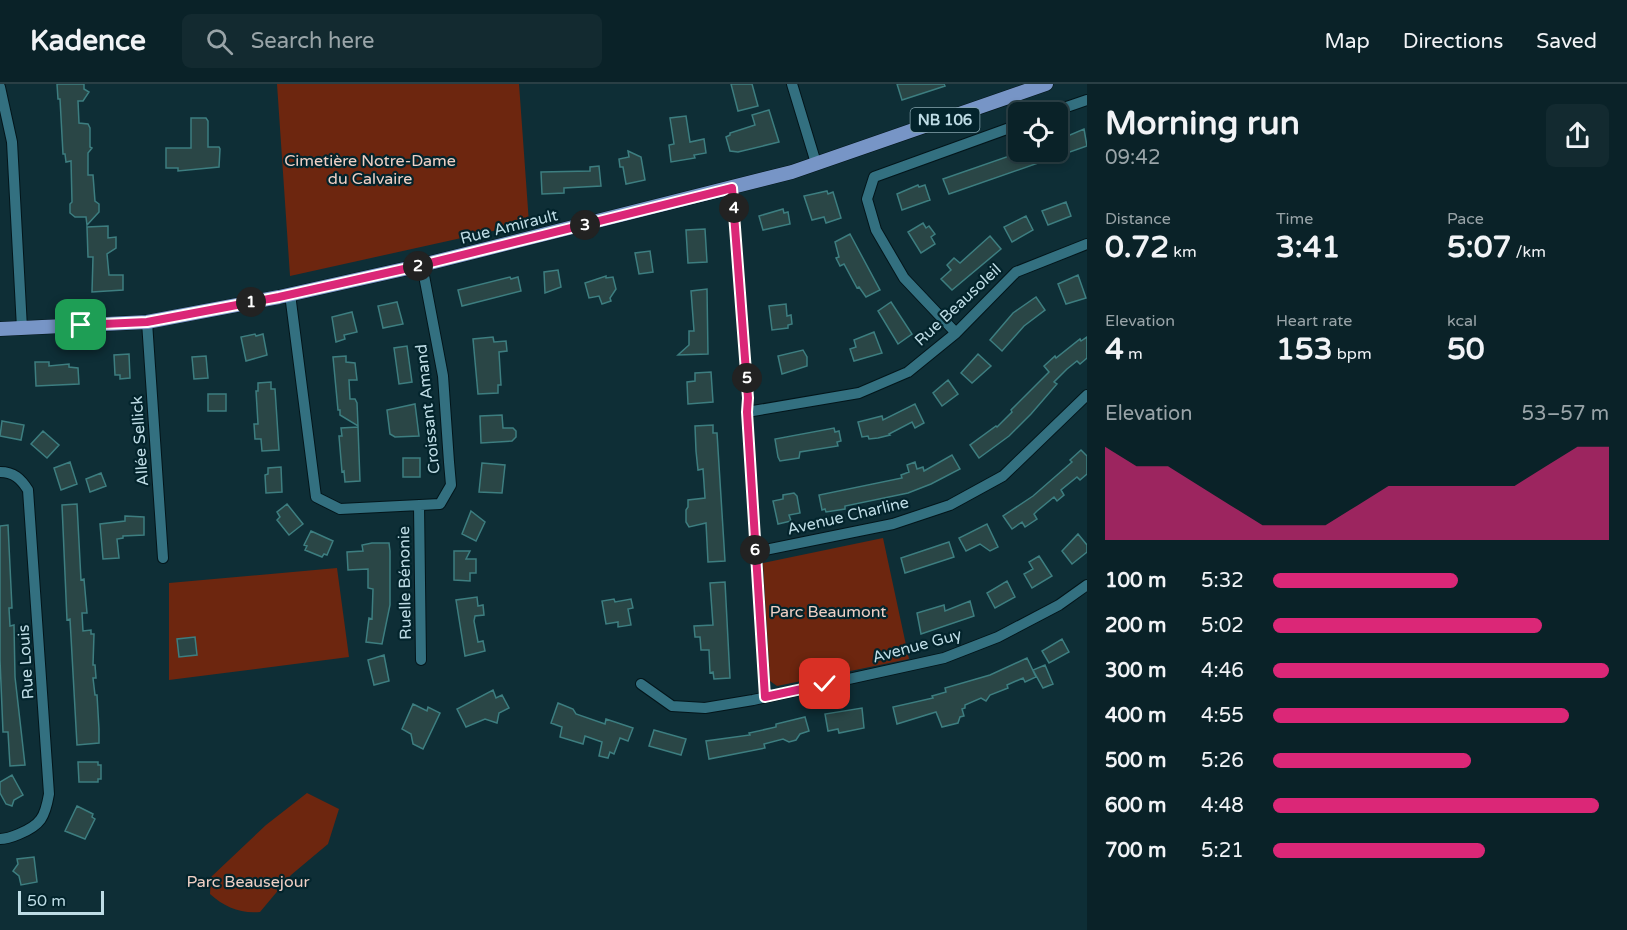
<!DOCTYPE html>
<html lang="en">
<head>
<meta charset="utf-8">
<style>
	body { margin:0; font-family:"Varela Round",sans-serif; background:#132a30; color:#f1f3f6; height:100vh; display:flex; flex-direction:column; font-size:22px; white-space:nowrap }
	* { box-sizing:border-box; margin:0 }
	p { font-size:20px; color:#99a4a8 }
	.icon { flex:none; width:33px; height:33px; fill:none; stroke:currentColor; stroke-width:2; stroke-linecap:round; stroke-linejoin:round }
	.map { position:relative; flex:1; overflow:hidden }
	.details { display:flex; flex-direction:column; background:#0a2228; width:540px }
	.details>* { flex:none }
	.controls { position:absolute; left:1008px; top:18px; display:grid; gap:12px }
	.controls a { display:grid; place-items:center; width:60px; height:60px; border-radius:9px; background:#0a2228; box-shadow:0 3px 9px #0003,0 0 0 2px #2a3f45; font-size:30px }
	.scale { position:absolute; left:18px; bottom:15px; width:86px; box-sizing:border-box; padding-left:6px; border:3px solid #bedce5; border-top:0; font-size:16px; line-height:21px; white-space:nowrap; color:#bedce5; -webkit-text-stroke:4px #03242c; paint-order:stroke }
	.pin { position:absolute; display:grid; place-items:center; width:51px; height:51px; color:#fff; margin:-26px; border-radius:12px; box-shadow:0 3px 9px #0006 }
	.km { position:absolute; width:30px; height:30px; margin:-15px; border-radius:50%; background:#222; color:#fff; font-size:16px; line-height:30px; text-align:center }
	.round { display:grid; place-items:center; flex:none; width:63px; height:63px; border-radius:9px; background:#132a30 }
	.headline { display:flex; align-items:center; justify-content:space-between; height:102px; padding:0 18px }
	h1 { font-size:33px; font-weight:700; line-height:45px }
	.figures { display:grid; grid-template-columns:repeat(3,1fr); gap:9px; height:102px; padding:6px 18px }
	.figures div { display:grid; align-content:center }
	.figures b { font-size:30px; font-weight:700 }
	.figures small { font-size:16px; font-weight:400 }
	.figures p { font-size:16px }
	.chart { height:168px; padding:12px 18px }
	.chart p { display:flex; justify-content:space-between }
	.chart svg { width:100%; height:108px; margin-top:6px; fill:#db2777; opacity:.7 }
	ul { padding:0 18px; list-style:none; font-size:20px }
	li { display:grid; grid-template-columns:96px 72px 1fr; align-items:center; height:45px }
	li i { height:15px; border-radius:8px; background:#db2777 }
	header { display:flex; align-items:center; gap:36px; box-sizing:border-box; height:84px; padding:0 30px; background:#0a2228; border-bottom:2px solid #2a3f45 }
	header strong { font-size:28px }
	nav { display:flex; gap:33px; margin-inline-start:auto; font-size:21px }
	.search { width:420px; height:54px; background:#132a30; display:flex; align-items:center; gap:15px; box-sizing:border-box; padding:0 21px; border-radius:9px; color:#99a4a8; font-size:22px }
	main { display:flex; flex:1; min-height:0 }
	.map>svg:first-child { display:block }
	.green { fill:#6d260f }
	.building { fill:#2a4646; stroke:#3d7e80; stroke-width:1.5 }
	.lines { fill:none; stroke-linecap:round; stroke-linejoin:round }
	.minor-casing { stroke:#03151a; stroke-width:12 }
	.major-casing { stroke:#03151a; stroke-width:15 }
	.minor { stroke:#337080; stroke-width:10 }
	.major { stroke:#7795c6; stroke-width:14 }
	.route-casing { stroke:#fff; stroke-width:12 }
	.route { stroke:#db2777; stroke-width:8 }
	.labels { text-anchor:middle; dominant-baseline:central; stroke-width:4.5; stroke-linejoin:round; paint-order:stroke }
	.shield { fill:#03242c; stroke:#86a5ae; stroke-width:1.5 }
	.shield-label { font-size:15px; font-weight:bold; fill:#bedce5 }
	.park-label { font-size:16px; fill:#f0d0c5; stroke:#03242c }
	.street-label { font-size:16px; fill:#bedce5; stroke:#03242c }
</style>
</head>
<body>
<header>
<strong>Kadence</strong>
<div class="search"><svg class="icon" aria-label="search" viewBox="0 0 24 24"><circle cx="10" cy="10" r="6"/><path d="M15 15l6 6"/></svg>Search here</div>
<nav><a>Map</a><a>Directions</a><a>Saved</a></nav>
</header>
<main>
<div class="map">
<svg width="1087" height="846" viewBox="0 0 1087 846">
	<rect width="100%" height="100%" fill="#0e2e36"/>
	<path class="green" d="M277,0H519L529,139L290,192Z
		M883,454L909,575L777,602L770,597L763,479Z
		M337,484L349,573L169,596V499Z
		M307,709L339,725L328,760L291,791L260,828C241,830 224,823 210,810L211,793L266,741Z"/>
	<path class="building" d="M57,0H84V5L89,8L83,17H78L79,39L88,40L90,44V63L92,64L88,69V91H93L95,117L99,120V128L87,141L86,133H75L70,129V120L72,118L71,77L66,78L65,70H63L60,15H58Z
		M731,0H752L758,22L738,27Z
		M897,0H944L945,2L902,16Z
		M769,26L779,58L738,68L730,67L726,53L730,51V49L755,41L752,31Z
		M686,32L690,58L704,55L706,69L694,71L695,74L671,78L669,61L674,60L670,34Z
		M191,34H206L208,37V63H219L220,65L219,83L178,87V84H166V64H191Z
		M1084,45L1087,62L949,110L943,95L1021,68H1058V56Z
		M628,67L641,73L645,96L626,100L623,83H620L619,75L629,73Z
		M599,82L601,102L564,104V109L542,110L541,88L590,87V83Z
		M918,101L919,103L925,101L930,116L902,126L897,110Z
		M827,107L828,110L833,108L841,134L826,139L824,133L812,136L804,112Z
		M1066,118L1071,132L1048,141L1042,127Z
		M783,125L784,129L788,128L790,140L763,146L759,132Z
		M1026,132L1033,146L1012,158L1004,143Z
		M923,139L926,144L929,142L935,150L931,153L935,160L921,169L908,148Z
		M108,142V154L116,153V164L107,170L109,191H123V206L92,208L93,173H88L87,143Z
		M705,145L707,178L688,179L686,146Z
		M850,150L880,206L866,213L859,203L857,204L844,180L840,182L836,174L839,173L835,158Z
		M990,152L1001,165L952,206L941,195L951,186L947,181L954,174L960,179Z
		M650,167L653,188L639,190L635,169Z
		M558,186L561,203L545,209L544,188Z
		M1078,191L1086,214L1066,220L1058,200Z
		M606,192V194L613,193L616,205L610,214L611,217L602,220L599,212L589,214L585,199Z
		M510,193L511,195L518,193L521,207L462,222L458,206Z
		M707,205L708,270L678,271L689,261V247H694L691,207Z
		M1036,213L1045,226L1024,242L1002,267L990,256L1013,229Z
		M397,218L403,240L383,244L378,222Z
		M891,218L912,250L898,260L878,227Z
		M786,220L787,232L791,231L792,240L788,241V244L772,246L769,222Z
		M352,228L357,248L344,251L345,255L336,258L332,233Z
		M874,248L882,269L854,277L850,265L856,263L854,256Z
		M255,250L256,252L263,250L267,271L246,277L241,253Z
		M493,253L494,258L506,257L507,267L499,268L501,301H498V309L478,310L473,255Z
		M1087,253V274L1080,280L1077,277L1067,285L1054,298L1057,300L1031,330L1009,352L979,374L970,361L996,342L997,343L1012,328L1011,326L1049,288L1044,282L1055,272L1056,274L1080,255L1081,257Z
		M407,262L412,298L399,300L394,264Z
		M803,266L807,273V282L782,290L778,272Z
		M129,270L130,294L120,295V291H115L114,271Z
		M978,270L991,282L972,299L961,289Z
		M206,272L208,294L194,295L192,273Z
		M346,272V278L355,279L357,296H349L350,315H355L357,319L358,342L340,331V326H338L333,273Z
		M35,278H49V282L69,280V283L78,284L79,300L36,302Z
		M711,288L713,318L688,320L687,298L695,297V289Z
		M948,296L958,310L942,322L933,309Z
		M271,298V305H275L279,366L262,367L261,355H255L254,340H258L256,307H258V299Z
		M208,310H226V327H208Z
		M415,320L419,352L395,353L390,350L387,326Z
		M915,320L924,339L915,344L912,338L889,350L890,351L878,354L869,355L868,352L862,353L858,338L882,332L883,336Z
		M502,331L503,344H513L516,347V353L512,357L481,359L480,332Z
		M2,337L24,341L21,356L0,352Z
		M713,341V349H717L725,477L708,478L706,439L689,443L686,438V426L688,423V416L705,414L703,385L698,386L696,367L695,342Z
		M358,343L360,397L345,398L344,387L342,388L339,352H342L341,344Z
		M834,344L835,348L839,347L841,357L837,358L838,362L800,368L799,374L780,377L778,373L775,355Z
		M43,347L59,361L47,374L31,360Z
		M1081,366L1087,372V390L1080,396L1077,393L1061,406L1064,411L1057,417L1054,413L1037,427L1034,430L1037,435L1025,443L1022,438L1012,445L1003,432L1033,412L1072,378L1070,376Z
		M952,371L960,385L931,400L908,409L845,422V425L826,428L825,425L822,426L819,411L902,394L901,391L909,388L907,381L915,378L917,385L923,383L924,387Z
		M403,374H420V393H403Z
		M70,378L77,400L61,406L54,384Z
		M482,379L505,381L502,409L479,408Z
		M281,383L282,408L266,409L265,391L268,390V384Z
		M101,389L106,402L90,408L86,395Z
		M794,409L797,412L800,429L789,431L791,437L778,440L773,417L783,415V411Z
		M77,420L81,496L84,495L87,529H82L83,547L91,546V550H94L93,581H95L96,594H93L95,611H97L99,645V659L77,661L70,535L67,536L62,421Z
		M287,420L303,440L289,451L277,436L280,433L277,428Z
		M471,427L485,438L476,457L462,450Z
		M125,432L144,433V451L123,452V454L117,455L119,474L103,475L100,440L125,437Z
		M987,440L998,463L990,467L980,460L966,467L959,454Z
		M8,441L12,524H9L10,542L14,541L15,593L25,681L10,682L8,648H3L0,576V442Z
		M311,447L333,457L327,471L324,470L322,473L305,466L307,462L304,461Z
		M1078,450L1087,461V468L1072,480L1062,467Z
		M949,458L954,473L905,489L901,474Z
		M372,459H389L390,467V521L382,560L366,558L369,534L372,535L373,505L368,504V485L348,486L347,468L363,467L362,461Z
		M454,467H470L466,475H476V489H470V497L454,496Z
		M1039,472L1052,492L1032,504L1024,490L1033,485L1029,478Z
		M1007,497L1015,513L995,524L987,509Z
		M725,498L730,594L714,595L713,588L710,589L709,566H701L700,553H695L694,542L713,541L710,499Z
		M477,513L478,522L483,521L484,531L475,532L474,537L478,558L483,557L485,567L465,572L456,516Z
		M614,515L615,518L631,515L633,524L628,525L631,541L618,543V538L606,540L602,517Z
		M970,517L974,532L921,550L917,529L944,521L945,527Z
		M195,553L197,571L179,573L177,555Z
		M1062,555L1069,568L1049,579L1042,567Z
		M384,571L389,597L374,601L368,576Z
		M1027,574L1036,593L1025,598L1023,594L1007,601L1008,604L990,611L986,617L981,614L965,621V624L962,625L964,632L960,633L958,639L942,643L936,628L897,640L893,623L933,614L932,612L946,608L945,604L990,591Z
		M1045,581L1053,600L1043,604L1033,586Z
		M493,606L496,614L502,611L509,624L499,629L497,639L485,635L466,643L457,625Z
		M558,619L573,625L576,630L605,640L606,635L633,644L628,657L620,654L614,670L610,668L608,674L599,672L602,658L585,652L583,660L560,653L562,643L551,639Z
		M413,620L427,627L428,623L440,629L423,665L413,660L411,650L402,645Z
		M862,624L864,644L839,649L838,645L828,647L825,630Z
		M805,633L809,647L800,650L796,656L789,658L783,655L764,660L765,664L709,675L706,657L750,651L749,649L776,643V640Z
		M654,646L686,655L681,671L649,662Z
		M78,678H98V681H101V695H98V698H79Z
		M12,691L23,711L14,716L12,722L6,720L0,709V698Z
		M77,722L93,730L92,733L95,735L85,755L65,747Z
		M34,773L37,798L21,801L19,792L13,787L18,780L17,775Z"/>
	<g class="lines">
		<g class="minor-casing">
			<path id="minor" d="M792,0L816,79
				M0,3L12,58L22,244
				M1052,28L1087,16
				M732,104L748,314L747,328L765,613
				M290,210L316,413L340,425L440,420L451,401L449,378L443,292L422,181
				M147,238L163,474
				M956,249L904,194L876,146L867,115L874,93L1018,41
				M747,328L859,309L908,288L956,249L1016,188L1087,160
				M0,388C14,388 21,395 28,406L49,710C45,733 41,741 19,750C12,753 7,755 0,755
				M419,421L421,576
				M755,468L893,440L950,421L1003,392L1087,311
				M641,600L672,622L705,624L753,616L944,574L998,553L1059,521L1087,501"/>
		</g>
		<g class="major-casing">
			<path id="major" d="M0,245L147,238L279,213L422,181L792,88L1046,0"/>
		</g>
		<use href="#minor" class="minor"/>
		<use href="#major" class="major"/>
	</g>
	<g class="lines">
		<g class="route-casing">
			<path id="route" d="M81,241L147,238L279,213L422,181L732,104L748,314L747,328L765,613L825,600"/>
		</g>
		<use href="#route" class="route"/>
	</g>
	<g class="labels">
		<rect class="shield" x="910.5" y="24" width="69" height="24" rx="4.5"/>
		<g class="shield-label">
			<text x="945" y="36">NB 106</text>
		</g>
		<g class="park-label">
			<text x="370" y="77">Cimetière Notre-Dame<tspan x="370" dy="18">du Calvaire</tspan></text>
			<text x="828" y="528">Parc Beaumont</text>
			<text x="248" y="798">Parc Beausejour</text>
		</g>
		<g class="street-label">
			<text transform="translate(509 143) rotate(-14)">Rue Amirault</text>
			<text transform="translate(958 221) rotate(-43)">Rue Beausoleil</text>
			<text transform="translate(428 325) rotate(-96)">Croissant Amand</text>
			<text transform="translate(140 357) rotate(-94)">Allée Sellick</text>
			<text transform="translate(848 432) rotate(-13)">Avenue Charline</text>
			<text transform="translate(405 499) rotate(-91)">Ruelle Bénonie</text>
			<text transform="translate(917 562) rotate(-15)">Avenue Guy</text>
			<text transform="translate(26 578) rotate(-94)">Rue Louis</text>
		</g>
	</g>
</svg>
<div class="controls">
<a><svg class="icon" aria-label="locate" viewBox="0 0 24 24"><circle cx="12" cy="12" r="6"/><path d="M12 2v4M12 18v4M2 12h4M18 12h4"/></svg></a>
</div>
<div class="scale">50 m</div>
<div class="pin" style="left:81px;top:241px;background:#1e9e55"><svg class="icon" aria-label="arrive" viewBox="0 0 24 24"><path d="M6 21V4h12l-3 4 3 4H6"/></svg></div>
<div class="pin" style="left:825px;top:600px;background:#d93025"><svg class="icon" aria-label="check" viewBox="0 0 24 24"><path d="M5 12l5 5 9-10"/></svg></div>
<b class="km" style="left:251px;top:218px">1</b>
<b class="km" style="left:418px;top:182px">2</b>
<b class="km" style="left:585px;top:141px">3</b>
<b class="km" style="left:734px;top:124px">4</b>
<b class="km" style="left:747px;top:294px">5</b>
<b class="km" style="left:755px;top:466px">6</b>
</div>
<section class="details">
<div class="headline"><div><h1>Morning run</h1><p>09:42</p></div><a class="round"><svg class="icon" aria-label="share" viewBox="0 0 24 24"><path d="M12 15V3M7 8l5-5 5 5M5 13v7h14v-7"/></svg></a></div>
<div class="figures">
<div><p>Distance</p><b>0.72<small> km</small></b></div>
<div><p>Time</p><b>3:41</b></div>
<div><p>Pace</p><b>5:07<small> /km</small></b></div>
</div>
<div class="figures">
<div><p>Elevation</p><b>4<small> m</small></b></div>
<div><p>Heart rate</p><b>153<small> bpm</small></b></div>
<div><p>kcal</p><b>50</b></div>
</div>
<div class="chart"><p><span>Elevation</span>53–57 m</p>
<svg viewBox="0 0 160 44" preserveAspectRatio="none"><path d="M0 44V6L10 14L20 14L30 22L40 30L50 38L60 38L70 38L80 30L90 22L100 22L110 22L120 22L130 22L140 14L150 6L160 6V44z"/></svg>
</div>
<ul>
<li><b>100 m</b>5:32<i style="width:55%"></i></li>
<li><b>200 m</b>5:02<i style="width:80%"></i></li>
<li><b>300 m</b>4:46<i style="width:100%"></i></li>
<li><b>400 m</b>4:55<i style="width:88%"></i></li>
<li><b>500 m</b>5:26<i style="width:59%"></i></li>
<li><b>600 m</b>4:48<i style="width:97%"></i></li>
<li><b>700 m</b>5:21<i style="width:63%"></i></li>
</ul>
</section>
</main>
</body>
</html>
